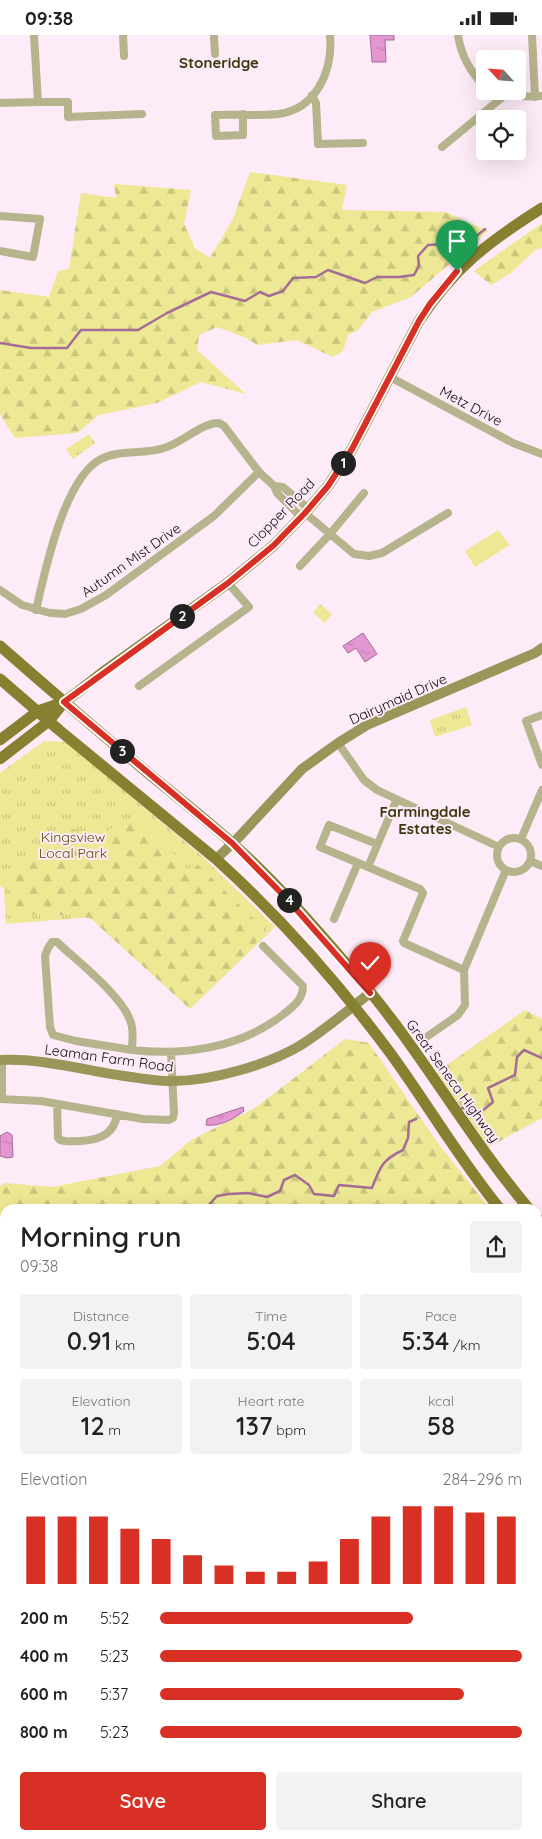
<!DOCTYPE html>
<html lang="en">
<head>
<meta charset="utf-8">
<style>
	body { margin:0; font-family:Quicksand,sans-serif; background:#f2f2f2; color:#222; height:100vh; display:flex; flex-direction:column; font-size:19px; white-space:nowrap }
	* { box-sizing:border-box; margin:0 }
	p { font-size:16px; color:#767676 }
	.icon { flex:none; width:28px; height:28px; fill:none; stroke:currentColor; stroke-width:2; stroke-linecap:round; stroke-linejoin:round }
	.map { position:relative; flex:1; overflow:hidden }
	.details { position:absolute; left:0px; top:1169px; width:542px; height:636px; display:flex; flex-direction:column; background:#fff; border-radius:15px 15px 0 0; box-shadow:0 5px 20px #0002 }
	.details>* { flex:none }
	.needle { width:32px; rotate:296deg }
	.controls { position:absolute; left:476px; top:15px; display:grid; gap:10px }
	.controls a { display:grid; place-items:center; width:50px; height:50px; border-radius:5px; background:#fff; box-shadow:0 5px 20px #0002; font-size:25px }
	.pin { position:absolute; display:grid; place-items:center; width:42px; height:42px; color:#fff; margin:-51px -21px; border-radius:50% 50% 50% 0; rotate:-45deg; box-shadow:0 0 5px #0007 }
	.pin .icon { rotate:45deg }
	.km { position:absolute; width:25px; height:25px; margin:-12px; border-radius:50%; background:#222; color:#fff; font-size:14px; line-height:25px; text-align:center }
	.round { display:grid; place-items:center; flex:none; width:52px; height:52px; border-radius:5px; background:#f2f2f2 }
	.head { display:flex; align-items:center; justify-content:space-between; height:85px; padding:0 20px }
	h1 { font-size:28px; font-weight:600; line-height:38px }
	.figures { display:grid; grid-template-columns:repeat(3,1fr); gap:8px; height:85px; padding:5px 20px }
	.figures div { display:grid; align-content:center; border-radius:5px; background:#f2f2f2; text-align:center }
	.figures b { font-size:25px; font-weight:600 }
	.figures small { font-size:14px; font-weight:400 }
	.figures p { font-size:14px }
	.chart { height:140px; padding:10px 20px }
	.chart p { display:flex; justify-content:space-between }
	.chart svg { width:100%; height:90px; margin-top:5px; stroke:#d93025; stroke-width:6 }
	.primary-button { display:flex; gap:10px; margin-top:auto; padding:10px 20px }
	.primary-button a { flex:1; height:58px; border-radius:5px; background:#d93025; color:#fff; font-size:20px; font-weight:600; line-height:58px; text-align:center }
	.primary-button a+a { background:#f2f2f2; color:#222 }
	ul { padding:0 20px; list-style:none; font-size:16px }
	li { display:grid; grid-template-columns:80px 60px 1fr; align-items:center; height:38px }
	li i { height:12px; border-radius:6px; background:#d93025 }
	.status { display:flex; justify-content:space-between; align-items:center; height:35px; padding:0 25px; background:#fff; direction:ltr }
	.status svg { height:14px; fill:currentColor }
	.map>svg:first-child { display:block }
	.grass { fill:url(#grass-tufts) }
	.forest { fill:url(#forest-firs) }
	.pitch { fill:#ece893 }
	.water { fill:url(#water-ripples); stroke:#a46c96 }
	.lines { fill:none; stroke-linecap:round; stroke-linejoin:round }
	.stream { stroke:#a46c96; stroke-width:2.5 }
	.street { stroke:#b6b48d; stroke-width:8 }
	.secondary { stroke:#9a965a; stroke-width:10 }
	.primary { stroke:#868031; stroke-width:11 }
	.route-casing { stroke:#fff; stroke-width:10 }
	.route { stroke:#d93025; stroke-width:6 }
	.labels { text-anchor:middle; dominant-baseline:central; stroke-width:4; stroke-linejoin:round; paint-order:stroke }
	.street-label { font-size:14px; fill:#120910; stroke:#fdebf8 }
	.park-label { font-size:14px; fill:#565102; stroke:#fdebf8 }
	.neighbourhood-label { font-size:15px; font-weight:bold; fill:#3c390f; stroke:#fdebf8 }
</style>
</head>
<body>
<div class="status"><b>09:38</b><svg viewBox="0 0 49 12"><path d="M0 12V9h3v3zM5 12V6h3v6zM10 12V3h3v9zM15 12V0h3v12zM26 1h20v11H26zM47 4h2v5h-2z"/></svg></div>
<div class="map">
<svg width="542" height="1804" viewBox="0 0 542 1804">
	<defs>
		<pattern id="grass-tufts" width="24" height="20" patternUnits="userSpaceOnUse" patternTransform="scale(1.25)"><rect width="24" height="20" fill="#ece893"/><path d="M3 7l-1-3M5 7V3M7 7l1-3M15 17l-1-3M17 17v-4M19 17l1-3" fill="none" stroke="#c9c67e"/></pattern>
		<pattern id="forest-firs" width="22" height="20" patternUnits="userSpaceOnUse" patternTransform="scale(1.25)"><rect width="22" height="20" fill="#ece893"/><path d="M5 1l3.5 6h-7zM16 11l3.5 6h-7z" fill="#c9c67e"/></pattern>
		<pattern id="water-ripples" width="26" height="14" patternUnits="userSpaceOnUse" patternTransform="scale(1.25)"><rect width="26" height="14" fill="#e396d0"/><path d="M2 4q2-2 4 0t4 0M15 11q2-2 4 0t4 0" fill="none" stroke="#c280b2"/></pattern>
	</defs>
	<rect width="100%" height="100%" fill="#fdebf8"/>
	<path class="grass" d="M89,399L95,408L73,424L66,414Z
		M320,569L332,579L325,588L313,578Z
		M466,672L472,690L435,702L430,685Z
		M44,706L66,707L203,822L275,892L190,974L92,882L6,889L4,854L0,851V738Z
		M542,1470V1658L538,1662V1475Z
		M228,1800H448L440,1804H235Z"/>
	<path class="forest" d="M250,137L347,150L342,175L445,177L488,196L411,262L372,277L358,295L348,300L343,316L333,322L296,305L257,310L246,303L217,292L199,300L197,315L246,359L201,347L157,368L99,380L77,398L15,403L0,379V255L49,262L58,236L69,234L81,158L116,163L114,149L191,155L184,189L195,213L210,223L233,184Z
		M542,188V213L536,214L511,238L491,250L474,236Z
		M142,786L187,834L198,830L267,896L190,974L90,883L69,880L15,879L16,836L72,794L101,800L116,790Z
		M525,975L542,984V1083L489,1112L437,1037Z
		M345,1004L369,1008L437,1107L490,1174H5V1296L0,1297V1151L5,1148L52,1152L160,1131L191,1105L255,1073Z
		M542,1332V1372L538,1368V1336Z
		M3,1761L5,1765V1800H30L33,1804H0V1763Z"/>
	<path class="pitch" d="M498,495L510,510L475,532L465,516Z
		M261,1800H340L335,1804H264Z"/>
	<path class="water" d="M370,0H394V5H385L386,27H372Z
		M363,598L377,619L365,627L356,613L348,618L343,611Z
		M243,1072L244,1076C234,1084 219,1092 206,1090L207,1084Z
		M7,1097L12,1100L13,1122L7,1123L0,1121V1101Z"/>
	<g class="lines">
		<path class="stream" d="M0,308L31,313H67L81,295H138L167,278L211,257L245,266L260,257L269,261L283,256L293,243L316,242L328,235L365,248L377,242H399L414,240L419,231L418,221L428,210L468,208L485,194
			M462,1073L481,1077L493,1067L488,1053L515,1040L517,1022L524,1015L542,1023
			M205,1174L217,1161L229,1159L248,1158L267,1162L280,1156L284,1145L295,1140L309,1150L314,1159L334,1161L339,1150L372,1153C380,1132 382,1125 403,1115L408,1103L409,1087L416,1084
			M0,1241L5,1244"/>
		<path class="street" d="M123,0L124,21
			M214,0L215,19
			M458,0C461,21 470,37 485,52
			M532,0L535,62
			M496,56C511,62 526,62 542,61
			M312,60L316,68L318,109L363,108
			M38,67H68V82L142,79
			M0,68L38,67L34,0
			M243,79V100L216,101L215,80C236,79 257,81 278,79C317,74 333,35 330,0
			M442,112L505,60
			M0,181L40,184L33,222L0,216
			M390,342L513,408L542,419
			M274,451L283,452L309,474
			M305,478L354,519L369,521L382,518L448,478
			M300,531L330,499L364,458
			M0,555L22,570L50,578L65,579L81,574L106,560L214,481L259,437
			M36,575C45,536 64,443 101,424C120,414 144,420 164,413C180,409 203,387 219,388L224,391L259,437L274,451L277,458L301,482
			M139,651L249,572L228,548
			M542,680L526,686L542,730
			M338,708L364,745L377,755L499,812
			M396,766L368,832L420,854L423,858L403,906L404,908L464,935
			M497 820a17 17 0 1 1 34 0a17 17 0 1 1-34 0Z
			M521,804L542,755
			M530,826L542,831
			M368,832L320,812L329,790L377,809
			M334,884L358,828
			M52,907H57C77,926 124,962 131,988C134,996 132,1006 132,1015L76,1006L53,1000L50,992L45,921L48,913Z
			M428,1001L458,980L465,970L464,935L506,835
			M132,1015C184,1021 242,1013 285,978C294,971 303,964 303,951L263,911
			M2,1025V1063
			M0,1064L41,1066L143,1084L169,1085L173,1083L174,1078L171,1017
			M57,1069L58,1103L60,1105L65,1106C86,1107 114,1106 117,1079
			M538,1250L542,1245
			M0,1338L5,1337
			M0,1627L5,1628
			M0,1725L5,1722
			M197,1800L210,1804
			M531,1800L534,1804
			M185,1804L186,1800"/>
		<path class="secondary" d="M216,824L237,804L302,734L338,708L367,690L535,618L542,613
			M0,1025C42,1023 83,1035 124,1041C140,1043 158,1047 173,1046C211,1046 268,1030 301,1010C325,995 348,975 370,958
			M538,1744L542,1740
			M538,1766L542,1762
			M453,1804L460,1800
			M486,1804L493,1800"/>
		<path class="primary" d="M0,611C49,654 98,696 148,738C176,761 205,784 232,808C276,847 316,894 355,939C419,1012 466,1099 529,1174
			M0,644L59,695L216,824C281,883 339,949 391,1019C428,1070 460,1125 500,1174
			M0,705L38,676L64,667L75,659L102,638L228,548L274,510L305,478L328,451L352,414L419,286C455,232 488,207 542,173
			M0,724L49,686L64,667
			M538,1184L542,1188
			M538,1214L542,1219"/>
	</g>
	<g class="lines">
		<g class="route-casing">
			<path id="route" d="M370,958L288,865L232,808L64,667L228,548L274,510L305,478L328,451L352,414L419,286L430,269L457,236"/>
		</g>
		<use href="#route" class="route"/>
	</g>
	<g class="labels">
		<g class="street-label">
			<text transform="translate(471 371) rotate(28)">Metz Drive</text>
			<text transform="translate(281 478) rotate(-46)">Clopper Road</text>
			<text transform="translate(131 525) rotate(-35)">Autumn Mist Drive</text>
			<text transform="translate(398 664) rotate(-24)">Dairymaid Drive</text>
			<text transform="translate(109 1023) rotate(8)">Leaman Farm Road</text>
			<text transform="translate(453 1046) rotate(54)">Great Seneca Highway</text>
		</g>
		<g class="park-label">
			<text x="73" y="802">Kingsview<tspan x="73" dy="16">Local Park</tspan></text>
		</g>
		<g class="neighbourhood-label">
			<text x="219" y="27">Stoneridge</text>
			<text x="425" y="776">Farmingdale<tspan x="425" dy="17">Estates</tspan></text>
		</g>
	</g>
</svg>
<div class="controls">
<a><svg class="needle" viewBox="-14 -14 28 28"><path d="M0-13l5 13h-10z" fill="#e53935"/><path d="M0 13l5-13h-10z" fill="#767676"/></svg></a>
<a><svg class="icon" aria-label="locate" viewBox="0 0 24 24"><circle cx="12" cy="12" r="6"/><path d="M12 2v4M12 18v4M2 12h4M18 12h4"/></svg></a>
</div>
<div class="pin" style="left:457px;top:236px;background:#1e9e55"><svg class="icon" aria-label="arrive" viewBox="0 0 24 24"><path d="M6 21V4h12l-3 4 3 4H6"/></svg></div>
<div class="pin" style="left:370px;top:958px;background:#d93025"><svg class="icon" aria-label="check" viewBox="0 0 24 24"><path d="M5 12l5 5 9-10"/></svg></div>
<b class="km" style="left:343px;top:428px">1</b>
<b class="km" style="left:182px;top:581px">2</b>
<b class="km" style="left:122px;top:716px">3</b>
<b class="km" style="left:289px;top:865px">4</b>
<section class="details">
<div class="head"><div><h1>Morning run</h1><p>09:38</p></div><a class="round"><svg class="icon" aria-label="share" viewBox="0 0 24 24"><path d="M12 15V3M7 8l5-5 5 5M5 13v7h14v-7"/></svg></a></div>
<div class="figures">
<div><p>Distance</p><b>0.91<small> km</small></b></div>
<div><p>Time</p><b>5:04</b></div>
<div><p>Pace</p><b>5:34<small> /km</small></b></div>
</div>
<div class="figures">
<div><p>Elevation</p><b>12<small> m</small></b></div>
<div><p>Heart rate</p><b>137<small> bpm</small></b></div>
<div><p>kcal</p><b>58</b></div>
</div>
<div class="chart"><p><span>Elevation</span>284–296 m</p>
<svg viewBox="0 0 160 44" preserveAspectRatio="none"><path d="M5 44V11M15 44V11M25 44V11M35 44V17M45 44V22M55 44V30M65 44V35M75 44V38M85 44V38M95 44V33M105 44V22M115 44V11M125 44V6M135 44V6M145 44V9M155 44V11"/></svg>
</div>
<ul>
<li><b>200 m</b>5:52<i style="width:70%"></i></li>
<li><b>400 m</b>5:23<i style="width:100%"></i></li>
<li><b>600 m</b>5:37<i style="width:84%"></i></li>
<li><b>800 m</b>5:23<i style="width:100%"></i></li>
</ul>
<div class="primary-button"><a>Save</a><a>Share</a></div>
</section>
</div>
</body>
</html>
